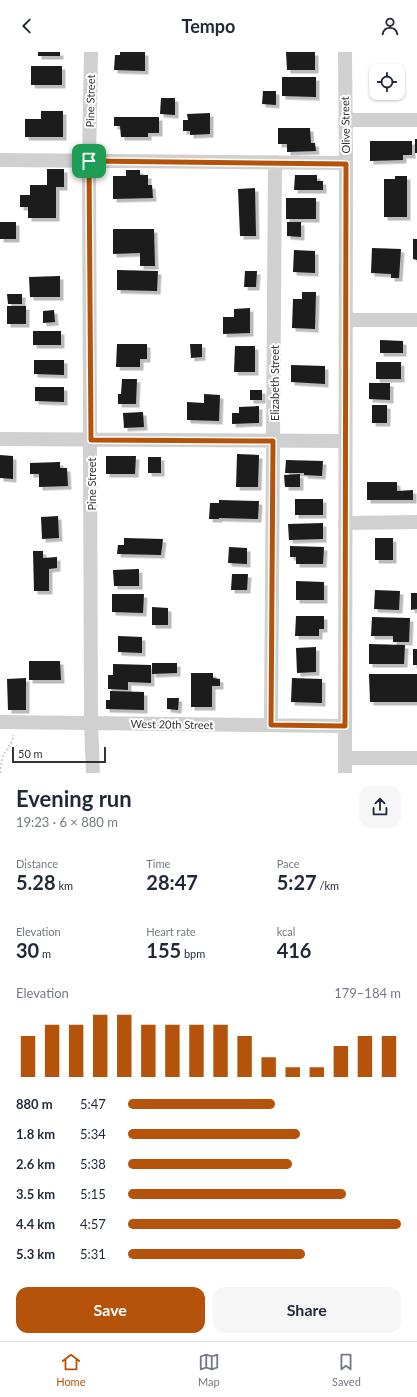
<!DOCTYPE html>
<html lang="en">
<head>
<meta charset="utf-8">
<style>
	body { margin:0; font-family:Lato,sans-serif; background:#f6f6f7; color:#1f2937; height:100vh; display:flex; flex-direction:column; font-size:15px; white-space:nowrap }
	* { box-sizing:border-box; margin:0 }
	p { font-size:13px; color:#747a83 }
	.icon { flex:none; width:22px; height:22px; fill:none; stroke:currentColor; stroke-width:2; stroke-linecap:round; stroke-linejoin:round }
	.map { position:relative; height:721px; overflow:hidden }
	.drawer { display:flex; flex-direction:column; background:#fff; flex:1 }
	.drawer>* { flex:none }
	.fabs { position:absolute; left:369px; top:12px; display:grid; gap:8px }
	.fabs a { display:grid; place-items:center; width:36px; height:36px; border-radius:8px; background:#fff; box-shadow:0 1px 3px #0004; font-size:20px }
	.scale { position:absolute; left:12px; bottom:10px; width:94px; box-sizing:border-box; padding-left:4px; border:2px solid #333; border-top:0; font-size:11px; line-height:14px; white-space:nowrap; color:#333; -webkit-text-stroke:3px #fff; paint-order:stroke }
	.pin { position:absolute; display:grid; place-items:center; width:34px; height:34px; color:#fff; margin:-17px; border-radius:8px; box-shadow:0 2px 6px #0006 }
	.round { display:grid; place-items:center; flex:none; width:42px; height:42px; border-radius:12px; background:#f6f6f7 }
	.head { display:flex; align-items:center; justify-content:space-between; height:68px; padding:0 16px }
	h1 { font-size:22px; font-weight:700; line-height:30px }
	.stats { display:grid; grid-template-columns:repeat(3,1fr); gap:6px; height:68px; padding:4px 16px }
	.stats div { display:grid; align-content:center }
	.stats b { font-size:20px; font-weight:700 }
	.stats small { font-size:11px; font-weight:400 }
	.stats p { font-size:11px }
	.chart { height:112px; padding:8px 16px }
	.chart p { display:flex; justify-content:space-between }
	.chart svg { width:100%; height:72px; margin-top:4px; stroke:#b45309; stroke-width:6 }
	.button { display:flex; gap:8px; margin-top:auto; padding:8px 16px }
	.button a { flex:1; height:46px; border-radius:12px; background:#b45309; color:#fff; font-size:16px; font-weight:700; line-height:46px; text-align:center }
	.button a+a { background:#f6f6f7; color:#1f2937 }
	ul { padding:0 16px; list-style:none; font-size:13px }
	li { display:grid; grid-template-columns:64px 48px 1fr; align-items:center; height:30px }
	li i { height:10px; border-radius:5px; background:#b45309 }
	header { display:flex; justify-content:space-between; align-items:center; height:52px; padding:0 16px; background:#fff; font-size:18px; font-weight:700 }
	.dock { display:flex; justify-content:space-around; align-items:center; height:56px; border-top:1px solid #e0e1e3; background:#fff; font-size:11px; color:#747a83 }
	.dock a { display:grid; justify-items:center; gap:2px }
	.dock .selected { color:#b45309 }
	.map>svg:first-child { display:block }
	.building { fill:#1a1a1a; filter:url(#shadow) }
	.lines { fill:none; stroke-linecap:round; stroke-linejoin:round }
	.path { stroke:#cdcdcd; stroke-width:2; stroke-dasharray:2 2; stroke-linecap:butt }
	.minor { stroke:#d0d0d0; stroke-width:14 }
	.route-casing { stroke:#fff; stroke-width:8 }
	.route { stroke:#b45309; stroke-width:5 }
	.labels { text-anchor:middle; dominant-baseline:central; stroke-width:4; stroke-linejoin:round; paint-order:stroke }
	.street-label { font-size:11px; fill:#333; stroke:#fff }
</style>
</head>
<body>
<header><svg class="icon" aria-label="back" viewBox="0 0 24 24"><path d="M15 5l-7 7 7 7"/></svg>Tempo<svg class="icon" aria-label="person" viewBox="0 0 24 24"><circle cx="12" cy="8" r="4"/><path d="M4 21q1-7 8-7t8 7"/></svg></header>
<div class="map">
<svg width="417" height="721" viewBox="0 0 417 721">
	<defs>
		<filter id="shadow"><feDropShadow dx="3.5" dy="3.5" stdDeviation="0" flood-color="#0004"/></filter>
	</defs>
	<rect width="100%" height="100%" fill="#fff"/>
	<path class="building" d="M38,0H60V4H38Z
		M120,0H145V19L114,18L115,3H120Z
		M286,0H315V18H287Z
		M31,14H62V33H31Z
		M282,25H316V45L282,44Z
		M263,39H276V53L262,52Z
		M161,46H175V63L160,62Z
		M41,59H63V85H25V67H41Z
		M210,61V82L190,83V79H183V68H188L187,62Z
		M114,65H159V81H148V85H121L120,74H114Z
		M278,76H310L311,91H315L316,99L287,100V92H278Z
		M415,87H417V101H415Z
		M370,89H412V103H403V108L370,109Z
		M47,117H64V135H56V166H28V155H20V143H30V133H47Z
		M126,118H140V123H148V133H152L153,146L113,147V124H126Z
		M295,123H317V129H323V138H294Z
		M395,124H407V165H384V127H395Z
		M255,136L256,184H240L238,137Z
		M286,146H316V167H286Z
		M0,170H16V187H0Z
		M287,170H301V185L287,184Z
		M113,177H154L155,214H140V201L113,202Z
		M413,187H417V208L413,207Z
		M372,196L401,197L399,226H391V222L371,221Z
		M294,198L315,199V221L293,220Z
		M117,218L158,219L157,239L117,238Z
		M245,219H257L256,235H244Z
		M60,224V245H30L29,225Z
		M302,240H316L315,277L292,276L293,247H302Z
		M7,242H22V252H8Z
		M7,254H26V272H7Z
		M250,256V281L223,282V265H234V257Z
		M54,258L55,270L43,271V259Z
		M33,279H61V293H33Z
		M380,288L403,289V301H380Z
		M117,292H147V307H140V315H116Z
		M190,292H202V305L191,306Z
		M235,294H255V320H234Z
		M34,308H64V323L34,322Z
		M376,310H401V327H376Z
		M291,313L325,314V332L291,330Z
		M122,327H137L136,352H118V342H121Z
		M369,331H390V348L369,347Z
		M35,335H64V350L35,349Z
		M250,338H262V348H250Z
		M204,342L220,343L219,369L187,368V350L204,351Z
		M372,353H387V371H372Z
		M259,354V371L232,372V361H239V355Z
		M143,360L144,375L124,376L123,361Z
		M237,402L259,403L258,435H236Z
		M0,403L13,404V427L0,426Z
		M106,404H136L135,422H106Z
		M148,405H161V421H148Z
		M286,408L323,409L322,424L304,423V421H285Z
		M60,410V416H67L68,434L39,435V422H30V411Z
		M300,422V435H285L284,423Z
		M367,430H397V439L413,438V448H367Z
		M295,447H323V463H295Z
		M219,448L259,449L258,467L219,466V467H209L210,451H219Z
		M58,464L59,486L42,487L41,465Z
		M323,471V487L289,488L288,472Z
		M124,486L163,487L161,503L117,502L118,493H124Z
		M375,486H393V508H375Z
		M290,494L324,495L323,512H296V505H290Z
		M229,495L247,496V512L228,511Z
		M33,499H43V506L57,505V516L49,517V539H34Z
		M139,517V534H114L113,518Z
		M232,522H248L247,538H231Z
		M296,529L324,530V548H296Z
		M375,538L400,539L399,558L374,557Z
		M411,541H417V557L411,558Z
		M112,542H144L143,561L112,560Z
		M152,555L168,556V573H152Z
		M296,564H324V577H319V584H295Z
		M372,565L410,566L409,590H393V584H371Z
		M118,584L142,585V601L118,600Z
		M369,592L405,593L404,612H369Z
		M316,595V620L297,621L296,596Z
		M413,597H417V613H413Z
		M29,609H60L61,628H29Z
		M152,611H177V621L152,622Z
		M113,612L151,613V631L128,630V638L108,637V623H113Z
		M191,621H213V626L220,627V634H212V655H191Z
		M369,622H417V650H370Z
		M26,626V658H8L7,627Z
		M292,626L322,627V651L291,650Z
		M110,639L144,640V658L106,657V648H110Z
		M167,646H179L178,658L167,657Z"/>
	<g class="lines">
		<path class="path" d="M0,721C1,716 1,710 3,704C6,697 13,692 13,683"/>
		<path class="minor" d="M91,0L89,109L91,671L93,721
			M345,0L346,111L345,721
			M345,68H417
			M0,108L346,111
			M346,268H417
			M0,387L345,389
			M345,471L417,470
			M0,670L345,674
			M271,673L275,110
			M345,706H417"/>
	</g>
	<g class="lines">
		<g class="route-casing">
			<path id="route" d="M89,109L346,112L345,674L271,673L273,389L91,388Z"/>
		</g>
		<use href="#route" class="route"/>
	</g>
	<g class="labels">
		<g class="street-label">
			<text transform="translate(90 49) rotate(-89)">Pine Street</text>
			<text transform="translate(345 73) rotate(-91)">Olive Street</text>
			<text transform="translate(274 331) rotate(-90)">Elizabeth Street</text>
			<text transform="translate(91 432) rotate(-90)">Pine Street</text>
			<text transform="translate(172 672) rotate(1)">West 20th Street</text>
		</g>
	</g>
</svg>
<div class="fabs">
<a><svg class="icon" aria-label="locate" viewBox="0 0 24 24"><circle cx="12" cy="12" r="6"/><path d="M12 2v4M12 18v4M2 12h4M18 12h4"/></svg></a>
</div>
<div class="scale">50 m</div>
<div class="pin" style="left:89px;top:109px;background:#1e9e55"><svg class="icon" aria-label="arrive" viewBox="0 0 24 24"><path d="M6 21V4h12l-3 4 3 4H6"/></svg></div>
</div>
<section class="drawer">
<div class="head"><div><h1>Evening run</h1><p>19:23 · 6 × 880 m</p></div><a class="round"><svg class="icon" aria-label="share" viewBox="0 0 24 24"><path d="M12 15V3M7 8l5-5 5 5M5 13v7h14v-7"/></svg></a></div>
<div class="stats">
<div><p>Distance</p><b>5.28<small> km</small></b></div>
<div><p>Time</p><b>28:47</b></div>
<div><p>Pace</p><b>5:27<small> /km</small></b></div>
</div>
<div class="stats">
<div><p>Elevation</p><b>30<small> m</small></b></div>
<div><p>Heart rate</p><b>155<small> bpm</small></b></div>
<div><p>kcal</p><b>416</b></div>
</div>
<div class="chart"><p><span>Elevation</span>179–184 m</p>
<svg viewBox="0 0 160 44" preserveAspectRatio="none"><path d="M5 44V19M15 44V12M25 44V12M35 44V6M45 44V6M55 44V12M65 44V12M75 44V12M85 44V12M95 44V19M105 44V32M115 44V38M125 44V38M135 44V25M145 44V19M155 44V19"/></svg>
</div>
<ul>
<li><b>880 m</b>5:47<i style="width:54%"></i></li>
<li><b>1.8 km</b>5:34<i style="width:63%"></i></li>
<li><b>2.6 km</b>5:38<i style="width:60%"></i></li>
<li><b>3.5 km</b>5:15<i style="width:80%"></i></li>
<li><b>4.4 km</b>4:57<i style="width:100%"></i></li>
<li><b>5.3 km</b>5:31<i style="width:65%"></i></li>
</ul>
<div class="button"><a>Save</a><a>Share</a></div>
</section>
<nav class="dock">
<a class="selected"><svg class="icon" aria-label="home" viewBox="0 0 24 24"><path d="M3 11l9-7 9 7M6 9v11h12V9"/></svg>Home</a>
<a><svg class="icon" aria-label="map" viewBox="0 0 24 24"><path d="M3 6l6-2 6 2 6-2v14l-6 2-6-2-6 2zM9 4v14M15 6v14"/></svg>Map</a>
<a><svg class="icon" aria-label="saved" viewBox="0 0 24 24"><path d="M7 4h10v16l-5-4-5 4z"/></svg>Saved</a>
</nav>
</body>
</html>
